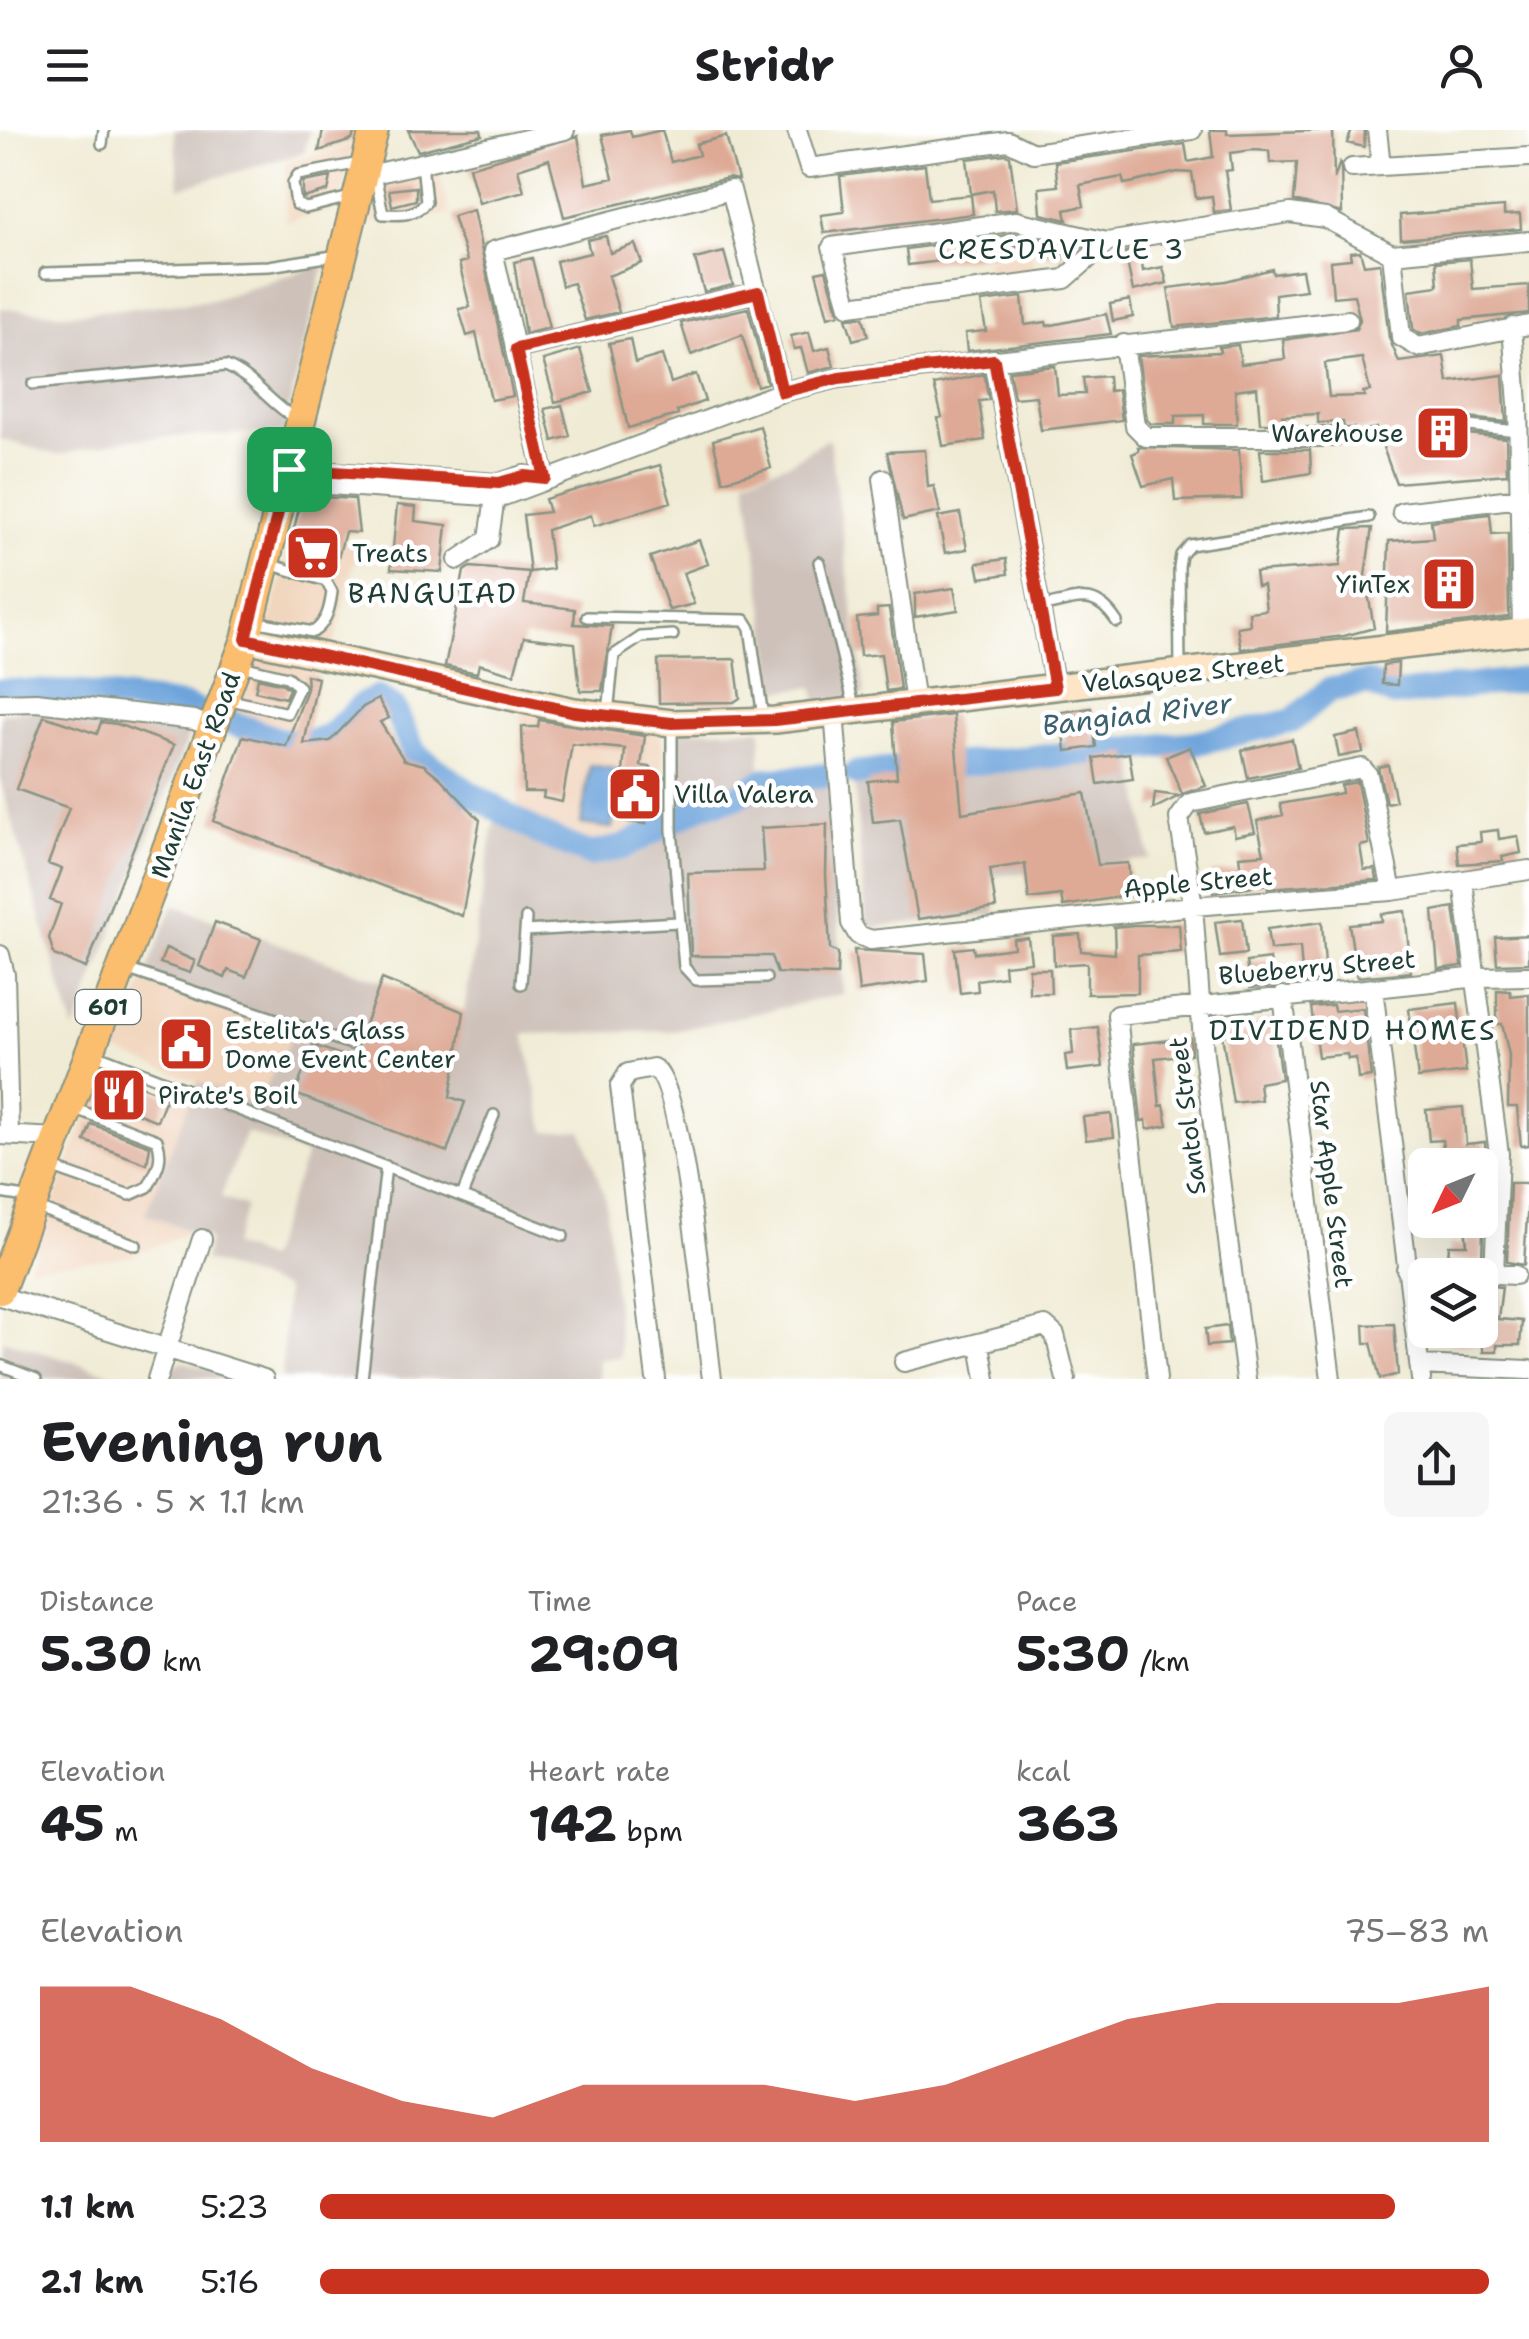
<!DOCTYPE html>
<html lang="en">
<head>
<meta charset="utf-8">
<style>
	body { margin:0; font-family:"Shantell Sans",sans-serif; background:#f6f6f6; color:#202124; height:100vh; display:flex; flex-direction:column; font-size:38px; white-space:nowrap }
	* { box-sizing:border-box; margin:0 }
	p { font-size:32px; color:#757577 }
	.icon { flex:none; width:55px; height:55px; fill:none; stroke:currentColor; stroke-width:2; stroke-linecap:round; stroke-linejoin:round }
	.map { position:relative; height:1249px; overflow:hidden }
	.details { display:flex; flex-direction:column; background:#fff; flex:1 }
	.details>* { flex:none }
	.needle { width:65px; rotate:227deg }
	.controls { position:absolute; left:1408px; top:1018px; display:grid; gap:20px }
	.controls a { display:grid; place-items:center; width:90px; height:90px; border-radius:15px; background:#fff; box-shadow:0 10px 40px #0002; font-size:50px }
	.pin { position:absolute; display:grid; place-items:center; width:85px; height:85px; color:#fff; margin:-42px; border-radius:20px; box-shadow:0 5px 15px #0006 }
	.round { display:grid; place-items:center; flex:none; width:105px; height:105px; border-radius:15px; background:#f6f6f6 }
	.overview { display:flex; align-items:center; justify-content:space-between; height:170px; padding:0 40px }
	h1 { font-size:55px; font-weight:700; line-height:75px }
	.metrics { display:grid; grid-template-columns:repeat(3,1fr); gap:15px; height:170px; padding:10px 40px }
	.metrics div { display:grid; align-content:center }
	.metrics b { font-size:50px; font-weight:700 }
	.metrics small { font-size:28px; font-weight:400 }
	.metrics p { font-size:28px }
	.chart { height:280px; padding:20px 40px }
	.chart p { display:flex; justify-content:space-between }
	.chart svg { width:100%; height:180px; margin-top:10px; fill:#c8321e; opacity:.7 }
	ul { padding:0 40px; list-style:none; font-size:32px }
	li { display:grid; grid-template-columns:160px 120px 1fr; align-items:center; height:75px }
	li i { height:25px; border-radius:12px; background:#c8321e }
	header { display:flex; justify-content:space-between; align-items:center; height:130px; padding:0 40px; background:#fff; font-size:45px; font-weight:700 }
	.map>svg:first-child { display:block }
	.built { fill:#f1d5bd }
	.industrial { fill:#cec1ba; fill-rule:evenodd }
	.water { fill:#6ea4dc; stroke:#467088; stroke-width:2.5 }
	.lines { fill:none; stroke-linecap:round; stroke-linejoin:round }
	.river { stroke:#6ea4dc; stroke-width:25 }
	.building { fill:#deaa96; fill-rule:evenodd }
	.lane-casing { stroke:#889484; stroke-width:14 }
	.street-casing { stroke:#889484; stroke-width:22 }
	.secondary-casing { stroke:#889484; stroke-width:30 }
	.primary-casing { stroke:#889484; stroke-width:32 }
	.lane { stroke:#fff; stroke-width:9 }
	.street { stroke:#fff; stroke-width:18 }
	.secondary { stroke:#fde5c5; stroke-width:25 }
	.primary { stroke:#fbbd6e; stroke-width:28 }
	.route-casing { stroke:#fff; stroke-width:20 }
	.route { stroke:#c8321e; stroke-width:12 }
	.labels { text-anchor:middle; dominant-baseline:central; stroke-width:9; stroke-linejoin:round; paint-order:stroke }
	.shield { fill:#fff; stroke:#627771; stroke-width:2.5 }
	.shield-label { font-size:22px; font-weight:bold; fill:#1f3d34 }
	.poi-label { font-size:25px; fill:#1f3d34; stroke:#fff; text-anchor:start }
	.street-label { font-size:25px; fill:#1f3d34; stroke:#fff }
	.neighbourhood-label { font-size:28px; letter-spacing:2.5px; fill:#1f3d34; stroke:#fff }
	.water-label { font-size:28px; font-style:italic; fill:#3b616f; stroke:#fff }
</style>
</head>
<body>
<header><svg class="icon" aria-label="menu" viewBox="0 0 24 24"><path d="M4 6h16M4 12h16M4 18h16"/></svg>Stridr<svg class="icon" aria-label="person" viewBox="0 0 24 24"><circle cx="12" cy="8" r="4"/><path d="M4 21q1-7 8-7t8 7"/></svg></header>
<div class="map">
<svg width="1529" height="1249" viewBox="0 0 1529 1249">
	<rect width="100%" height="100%" fill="#fff"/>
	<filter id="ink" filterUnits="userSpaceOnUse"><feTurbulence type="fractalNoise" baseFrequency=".01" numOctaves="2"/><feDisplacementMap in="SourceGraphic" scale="20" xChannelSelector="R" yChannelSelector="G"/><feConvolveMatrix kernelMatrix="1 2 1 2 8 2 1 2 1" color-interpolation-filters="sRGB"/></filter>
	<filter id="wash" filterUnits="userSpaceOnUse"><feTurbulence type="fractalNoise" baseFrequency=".0048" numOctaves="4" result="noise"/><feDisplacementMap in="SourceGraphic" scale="40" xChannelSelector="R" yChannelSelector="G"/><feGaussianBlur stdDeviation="2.25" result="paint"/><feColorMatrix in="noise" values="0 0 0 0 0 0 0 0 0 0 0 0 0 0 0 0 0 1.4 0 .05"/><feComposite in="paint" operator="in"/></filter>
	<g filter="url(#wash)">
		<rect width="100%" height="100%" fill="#f0ebd4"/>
		<path class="built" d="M353,15L339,78L286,92L285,33Z
			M438,37L450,84L371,93L380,50Z
			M1031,122L1035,147L990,153L986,128Z
			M291,413L358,415L333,520L266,506Z
			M260,521L320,535L307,601L237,586Z
			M522,579L661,601L668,688L615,716L588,719L517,687Z
			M143,852L292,907L256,975L116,921Z
			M105,938L190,973L145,1084L188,1102L132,1126L29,1137Z"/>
		<path class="industrial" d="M174,0H310L304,23L179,58Z
			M324,134L283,302L130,309L57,325L0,309V178L68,184L212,170Z
			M829,308L865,565L817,572L813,557L776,561L746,348L789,333Z
			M31,580L192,596L74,901L0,650V584Z
			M762,599L759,648L732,663L683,680L679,600Z
			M1133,623L1150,729L992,746L996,785L867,798L854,649Z
			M829,653L843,864L676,901L524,904L546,1002L582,1001L605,1067L621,1227L598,1230L599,1249H282L285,1159L204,1130L209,1109L145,1084L198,952L256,975L292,907L143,852L173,775L464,881L494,692L513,696L582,730L617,726L707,680L744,672L766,658ZM246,1002L306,1025L267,1129L232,1116L246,1077L221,1067Z
			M3,1210L128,1249H0Z
			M182,1231L242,1249H163L165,1242Z"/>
		<path class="water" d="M590,635L620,640L612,698L581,694Z"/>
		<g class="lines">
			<path class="river" d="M0,561L79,563L187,577L280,610L311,611L329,606L363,574L378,568L394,578L415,624L470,663L541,704L590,724L624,717L702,675L737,667L764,650L835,645
				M856,643L1194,613L1292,591L1329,560L1368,553L1394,565L1529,549"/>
		</g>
		<g id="blocks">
			<path class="building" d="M323,0H355L352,10L319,21Z
				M408,0H481L482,5L418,21Z
				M630,0L632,7L662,0L671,32L699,25L696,14L726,6L738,50L728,48L564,87L549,29L518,39L524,61L479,73L469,37L578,6L586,54L613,48L602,5Z
				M1210,0H1227V4L1333,0L1334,49L1340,32L1341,33L1342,83L1294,71L1297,32L1270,33L1269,21L1253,20L1230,23L1232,40L1225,41L1231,80L1214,82L1212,66L1196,68L1192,43L1178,42L1135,52L1124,54L1122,47L1080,55L1084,76L1065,80L1067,90L1041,84L1039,58L1058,56L1055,32L1185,14L1188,32L1213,27Z
				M1352,0L1365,1L1364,17L1347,13Z
				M1006,24L1010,26L1017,79L995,81L993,60L971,64L967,29Z
				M925,35L929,69L971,65L973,84L824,103L821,85L844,82L840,46Z
				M331,47L328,61L303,68V52Z
				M416,57V70L392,76L389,60Z
				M1504,77V85L1520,84L1521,99L1401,109L1400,85Z
				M473,80L513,266L491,270L476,203L467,206L459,179L470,177L459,133L467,131L453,86Z
				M1015,104L1065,115L1062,127L1010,114L1011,120L990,125L908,135L906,119Z
				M606,106L610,123L635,114L642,133L608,146L619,182L585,190L573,153L562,156L556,131L590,123L587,110Z
				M1140,119L1143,141L1163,137L1167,153L1133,161L1125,122Z
				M1360,121L1364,135L1380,133L1389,208L1399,232L1444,226L1448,252L1503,245L1506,292L1468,288L1460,296L1466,304L1506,308L1507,344L1396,353L1376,298L1355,302L1354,298H1344L1343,292L1318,293V284L1282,286L1283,293H1260L1257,257L1235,260L1237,294H1204V285L1175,286V294H1151L1147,290L1138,226L1220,222L1219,217L1238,215L1241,234L1285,229L1283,210L1356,199L1360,190L1354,165L1333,167L1330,131L1351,129L1350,122ZM1362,228L1370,261L1363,262L1365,266L1329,267L1325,233Z
				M724,122L733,155L704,162L695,129Z
				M532,128L549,198L525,204L514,132Z
				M1470,129L1473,159L1529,155V183L1461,190V196L1420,204L1413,199L1409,160L1438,156L1436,132Z
				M1272,139L1273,144L1302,140L1306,160L1275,164L1276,186L1174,197L1168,158L1226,151Z
				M826,140L839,184L828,187L816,142Z
				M1022,167L1025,195L1046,192L1047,196L1106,184L1111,204L967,221L965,203L986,201L981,172Z
				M1130,170L1133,187L1113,191L1110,174Z
				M748,178L767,253L757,256L742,205L691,225L681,193Z
				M863,187L868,206L853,210L846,188Z
				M809,202L814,221L829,217L834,236L808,243L801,218L794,219L791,206Z
				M630,209L635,233L662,225L671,253L696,244L705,271L677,281L678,285L628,298L609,213Z
				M580,219L593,262L555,272L543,230Z
				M1055,236L1058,265L1085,264L1083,248L1108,246L1109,261L1118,260L1122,290L1041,300L1036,266L1014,268L1009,241Z
				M984,244L989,270L979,271L985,310L943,316L938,288L942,287L934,255Z
				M562,275L570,306L553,311L545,279Z
				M760,296L771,338L723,351L713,310Z
				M1138,317L1239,320L1242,369L1175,371L1173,349L1143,356L1132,324L1139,321Z
				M925,320L928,357L934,356L940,382L903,390L887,322Z
				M1260,320H1310L1311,343L1263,351Z
				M660,335L671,372L594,396L591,385L547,400L552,439L530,442L523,385L549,382L545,369Z
				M302,366L355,369L359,403L345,402L336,435L298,425L302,402L294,399Z
				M397,375L416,377L415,391L447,395L442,442L391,439Z
				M960,383L967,419L945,423L938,387Z
				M1490,384L1492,404L1508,403L1509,487L1386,502L1389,411L1433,408L1431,391Z
				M1372,398L1365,446L1374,498L1344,506L1241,519L1237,497L1250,495L1249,482L1266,480L1263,455L1257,456L1255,442L1340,436L1345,399Z
				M699,410L708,434L683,443L694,474L669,480L650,427Z
				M1006,429L1008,444L980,448L977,433Z
				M470,437L529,442L524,473L575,479L574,494L612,496L602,561H580L575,513L524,507L514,544L479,534L477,543L445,536L464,441Z
				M954,458L958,480L915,487V464Z
				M889,478L900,559L886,561L881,524L860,526L857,488L877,486V479Z
				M735,529L740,568L734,572L659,573L658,530Z
				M1398,533L1397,555L1382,554L1383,535Z
				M306,545L318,548L304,614L330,611L363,577L378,569L389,588L380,592L404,630L424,635L440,648L480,690L462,786L213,691L243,606L286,616L307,559Z
				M258,548L283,554L289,559L285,568L255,561Z
				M1091,578L1096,617L1066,621L1062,582Z
				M953,585L962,683L1085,663L1098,735L1128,733L1131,765L1063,776L1061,765L1029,769L1025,734L990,739L996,778L918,789L900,689L873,692L868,651L897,648L893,592Z
				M44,586L97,604L101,592L117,594L174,615L86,838L54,825L49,808L61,774L50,770L62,739L48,734L69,678L16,659Z
				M539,590L645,606L641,636L651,637L646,694L619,691L625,619L572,614L562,672L543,668L544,662H524L522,597H538Z
				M1359,602L1363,622L1339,627L1335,607Z
				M1292,609L1298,638L1248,648L1242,620Z
				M1190,617L1206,656L1182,664L1166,627Z
				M1129,623L1133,649L1098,654L1094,628Z
				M1388,635L1396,671L1386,673L1378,637Z
				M1357,652L1369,714L1360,716L1364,740L1375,739L1377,750L1268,758V754L1213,762L1211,743L1241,740L1239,726L1264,724L1257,691L1283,685L1280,674L1342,663L1341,655Z
				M1155,663L1179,666L1153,679Z
				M1248,674L1255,702L1235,706L1233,696L1204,702L1200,684Z
				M827,694L826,745L830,819L838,823L837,845L777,843L771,826H691L688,743L764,741L761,698Z
				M1498,700L1499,709L1518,706L1521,723L1502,727L1503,731L1459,734L1457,714L1481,712L1480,702Z
				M1454,777L1462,836L1438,839L1433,781Z
				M1405,781L1411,842L1357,847L1349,794L1382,791L1381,784Z
				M1242,789L1246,824L1220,827L1215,792Z
				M215,792L261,809L246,847L228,840L225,848L199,836Z
				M1322,792L1326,850L1303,853L1300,817L1270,820L1267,799Z
				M1134,795H1179L1181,822L1138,825V863L1087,864V833L1054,835L1053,806L1080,804L1081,821L1115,824L1114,797Z
				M1529,805V833L1497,834L1495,807Z
				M1028,808L1031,832L1004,835L1005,846L977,850L978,861L960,863L955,819L973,817L974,823L1014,818L1013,809Z
				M166,818L195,831L190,843L160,833Z
				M854,820L925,824L928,851L859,861Z
				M1270,829L1274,856L1250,858L1246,832Z
				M1029,839H1050L1051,863H1029Z
				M382,849L464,882L450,967L465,972L447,1022L295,964L313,915L352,929Z
				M1497,860L1510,861L1511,866L1529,864V1015L1521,1016L1517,977H1508L1509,925L1502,894H1497Z
				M1458,873L1466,942L1418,948L1409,879Z
				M1333,875L1334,881L1363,878L1371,947L1358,949L1356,928L1348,929L1347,924L1318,927L1311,877Z
				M1273,889L1281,949L1259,953L1261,970L1233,973L1222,905L1258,904L1256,891Z
				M1098,897L1103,937L1067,941L1065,925L1073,924L1071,900Z
				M1190,908L1191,924L1155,928L1160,976L1164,975L1168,995L1147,999L1146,990L1141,991L1133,914Z
				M118,947L167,966L157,991L108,972Z
				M1463,977L1466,1014L1485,1012L1486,1030L1445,1031L1442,1010L1429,1011L1426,980Z
				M1111,984L1114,1007L1086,1010L1083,987Z
				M91,994L150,1016L147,1034L85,1011Z
				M1510,1053H1529L1524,1135L1507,1132Z
				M1465,1096L1483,1097L1482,1131L1448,1129L1449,1115H1467Z
				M1489,1156L1502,1157L1498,1189L1522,1191L1520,1215H1497V1222H1483V1215L1436,1211L1437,1200H1480Z
				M1394,1194L1398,1244L1380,1249L1371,1213H1365L1364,1195Z
				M1227,1196L1229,1214L1207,1216L1205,1199Z"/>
		</g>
	</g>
	<g filter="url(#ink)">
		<use href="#blocks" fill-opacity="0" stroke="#889484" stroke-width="2.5"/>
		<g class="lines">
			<g class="lane-casing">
				<path id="lane" d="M102,14L104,0
					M375,44L383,84C400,85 415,86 426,72L422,33
					M354,66L306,78L296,74L293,53L298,45L360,33
					M45,143L269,136L339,125
					M33,254L226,236C255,248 269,273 295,288
					M1468,296L1518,301
					M819,432L855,580
					M1040,477C1077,470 1094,457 1117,492
					M587,487L745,490L750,498L763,587
					M253,491L313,502C327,493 330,477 332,462L326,451L269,434
					M1180,541L1179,437L1181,425L1190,415L1369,387
					M227,569L287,583L299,557L287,547L241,536
					M608,583L614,525L641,507L673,505
					M672,595V700L684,837L696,850L766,848
					M525,801L678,792
					M126,839L351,914
					M521,854L526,788
					M95,924L563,1106
					M50,1037L130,1065L148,1057C157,1040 164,1029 157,1010L73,978
					M0,1063L32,1068
					M462,1066L494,985
					M35,1077L136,1115
					M0,1235L36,1249
					M362,1249L386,1036"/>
			</g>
			<g class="street-casing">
				<path id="street" d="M797,0L809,38L1008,11L1033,23L1192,0
					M1381,36L1529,27
					M1352,38L1381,36L1377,0
					M361,47L565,0
					M1107,112L1065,149L849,176L832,117L1016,91L1107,112L1290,83L1325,88L1392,124
					M1392,124L1401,207L1418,217L1529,195
					M1392,124L1529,111
					M1512,197L1518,274L1522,501
					M1124,214L1135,296L1146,307H1335
					M516,219L758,162
					M994,230L1055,557
					M289,339L499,353L524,345L545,348
					M545,348L493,121L731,60L782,262
					M883,349L915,573
					M286,352L501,367L782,262L839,248L1348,190
					M1402,382L1529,367
					M458,430L489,409L495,367
					M0,573L36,572L194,590L213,598
					M834,582L851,793L858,805L871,810L1193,776L1392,761L1529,740
					M1463,752L1499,1024L1494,1144
					M0,825L5,845L9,1005
					M1373,858L1421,1249
					M1283,866L1331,1249
					M0,1005L58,1008
					M1406,1139L1515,1145
					M0,1166L264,1249
					M980,1215L986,1249
					M904,1232L1045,1196L1055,1205L1066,1249
					M1419,1235L1529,1240
					M157,1249L202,1109
					M656,1249L620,956L628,943L653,938C683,950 706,1205 712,1249
					M1157,1249L1117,885L1479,847L1529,846
					M1246,1249L1204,925L1193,776L1179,688L1190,673L1362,638L1368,645L1392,761"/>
			</g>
			<g class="secondary-casing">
				<path id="secondary" d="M246,509L574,581L672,593L775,590L1529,501"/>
			</g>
			<g class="primary-casing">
				<path id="primary" d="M0,1160L246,509L374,0"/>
			</g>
			<use href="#lane" class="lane"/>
			<use href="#street" class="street"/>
			<use href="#secondary" class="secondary"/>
			<use href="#primary" class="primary"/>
		</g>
	</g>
	<g class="lines" filter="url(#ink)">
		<g class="route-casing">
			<path id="route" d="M758,162L782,262L839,248L994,230L1055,558L775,590L672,593L574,582L246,509L289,339L499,353L524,346L545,348L516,219Z"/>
		</g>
		<use href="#route" class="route"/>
	</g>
	<defs>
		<g id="building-square" transform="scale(2.875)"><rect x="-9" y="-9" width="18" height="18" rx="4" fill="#c8321e" stroke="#fff"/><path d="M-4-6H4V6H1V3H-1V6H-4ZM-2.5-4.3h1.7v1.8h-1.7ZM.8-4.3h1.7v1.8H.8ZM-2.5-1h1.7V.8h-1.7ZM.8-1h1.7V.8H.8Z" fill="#fff"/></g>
		<g id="supermarket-square" transform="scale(2.875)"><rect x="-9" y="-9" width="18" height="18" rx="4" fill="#c8321e" stroke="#fff"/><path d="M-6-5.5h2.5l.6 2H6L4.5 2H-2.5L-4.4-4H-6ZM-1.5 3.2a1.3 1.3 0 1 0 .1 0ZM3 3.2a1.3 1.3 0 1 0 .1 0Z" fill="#fff"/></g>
		<g id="civic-square" transform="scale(2.875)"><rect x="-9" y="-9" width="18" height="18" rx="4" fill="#c8321e" stroke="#fff"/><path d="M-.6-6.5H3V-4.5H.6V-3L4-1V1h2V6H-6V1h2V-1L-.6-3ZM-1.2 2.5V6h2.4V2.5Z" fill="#fff"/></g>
		<g id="restaurant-square" transform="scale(2.875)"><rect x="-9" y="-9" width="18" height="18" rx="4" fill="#c8321e" stroke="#fff"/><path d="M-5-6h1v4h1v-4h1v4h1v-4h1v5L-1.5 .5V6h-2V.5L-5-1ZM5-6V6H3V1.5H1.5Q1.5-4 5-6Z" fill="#fff"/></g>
	</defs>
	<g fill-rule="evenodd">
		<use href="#building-square" x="1443" y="303"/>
		<use href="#supermarket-square" x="313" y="423"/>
		<use href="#building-square" x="1449" y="454"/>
		<use href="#civic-square" x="635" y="664"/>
		<use href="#civic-square" x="186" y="914"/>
		<use href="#restaurant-square" x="119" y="965"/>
	</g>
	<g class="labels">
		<rect class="shield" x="75.5" y="860" width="65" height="34" rx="8"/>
		<g class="shield-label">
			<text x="108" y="877">601</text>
		</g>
		<g class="poi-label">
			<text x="1404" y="303" text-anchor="end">Warehouse</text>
			<text x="352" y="423">Treats</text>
			<text x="1410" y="454" text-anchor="end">YinTex</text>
			<text x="674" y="664">Villa Valera</text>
			<text x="225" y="900">Estelita's Glass<tspan x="225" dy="29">Dome Event Center</tspan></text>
			<text x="158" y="965">Pirate's Boil</text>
		</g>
		<g class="street-label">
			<text transform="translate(1183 543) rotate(-6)">Velasquez Street</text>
			<text transform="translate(195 645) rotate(-70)">Manila East Road</text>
			<text transform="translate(1198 752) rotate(-5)">Apple Street</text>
			<text transform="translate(1317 837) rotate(-5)">Blueberry Street</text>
			<text transform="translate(1187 986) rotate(-97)">Santol Street</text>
			<text transform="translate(1332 1054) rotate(83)">Star Apple Street</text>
		</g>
		<g class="neighbourhood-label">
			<text x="1062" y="119">CRESDAVILLE 3</text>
			<text x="433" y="463">BANGUIAD</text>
			<text x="1353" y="900">DIVIDEND HOMES</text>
		</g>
		<g class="water-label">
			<text transform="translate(1137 584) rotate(-7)">Bangiad River</text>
		</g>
	</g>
</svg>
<div class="controls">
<a><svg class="needle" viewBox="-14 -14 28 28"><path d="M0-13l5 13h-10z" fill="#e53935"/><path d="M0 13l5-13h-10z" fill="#757577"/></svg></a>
<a><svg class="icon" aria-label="layers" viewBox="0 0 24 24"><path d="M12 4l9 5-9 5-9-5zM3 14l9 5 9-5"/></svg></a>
</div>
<div class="pin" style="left:289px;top:339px;background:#1e9e55"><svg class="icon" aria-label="arrive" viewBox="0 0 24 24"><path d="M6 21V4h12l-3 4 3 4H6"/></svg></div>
</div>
<section class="details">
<div class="overview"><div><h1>Evening run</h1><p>21:36 · 5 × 1.1 km</p></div><a class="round"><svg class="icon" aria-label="share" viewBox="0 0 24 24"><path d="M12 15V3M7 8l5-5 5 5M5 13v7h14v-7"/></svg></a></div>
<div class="metrics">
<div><p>Distance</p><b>5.30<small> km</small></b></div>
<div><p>Time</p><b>29:09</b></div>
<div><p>Pace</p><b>5:30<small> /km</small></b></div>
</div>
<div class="metrics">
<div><p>Elevation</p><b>45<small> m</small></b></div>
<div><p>Heart rate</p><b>142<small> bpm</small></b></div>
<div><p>kcal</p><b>363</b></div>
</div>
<div class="chart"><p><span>Elevation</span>75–83 m</p>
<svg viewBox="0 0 160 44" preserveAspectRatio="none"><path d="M0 44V6L10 6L20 14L30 26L40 34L50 38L60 30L70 30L80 30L90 34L100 30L110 22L120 14L130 10L140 10L150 10L160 6V44z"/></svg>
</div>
<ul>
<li><b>1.1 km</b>5:23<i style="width:92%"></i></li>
<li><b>2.1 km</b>5:16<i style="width:100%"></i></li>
</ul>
</section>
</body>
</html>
